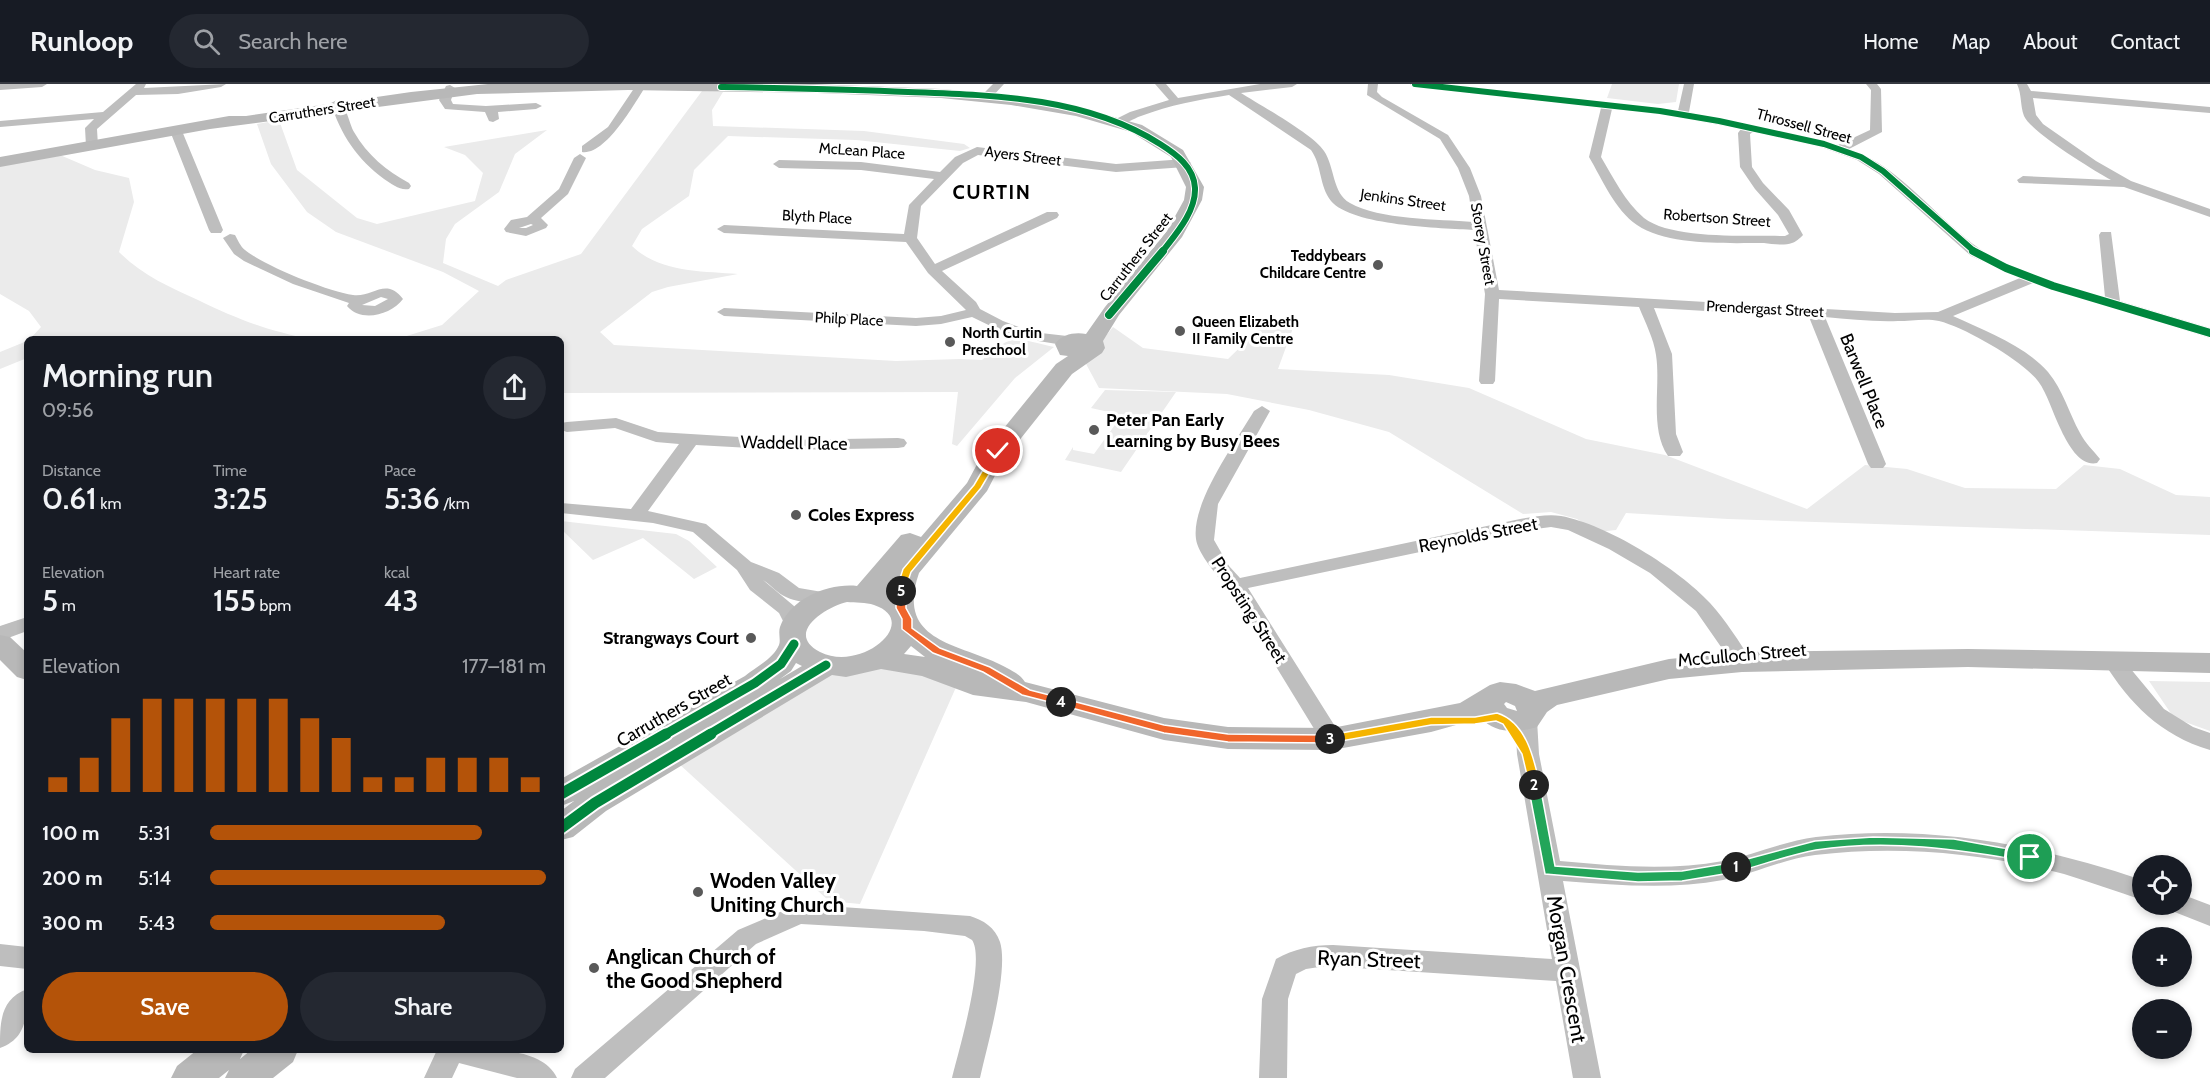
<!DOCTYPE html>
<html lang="en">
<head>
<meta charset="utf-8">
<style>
	body { margin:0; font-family:Cabin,sans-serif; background:#242831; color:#f1f3f6; height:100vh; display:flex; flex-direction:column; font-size:22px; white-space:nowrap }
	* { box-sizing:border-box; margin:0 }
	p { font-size:20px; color:#9ea1a6 }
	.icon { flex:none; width:33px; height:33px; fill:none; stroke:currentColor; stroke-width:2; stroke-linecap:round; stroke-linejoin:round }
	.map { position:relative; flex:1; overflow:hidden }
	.details { position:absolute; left:24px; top:252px; width:540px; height:717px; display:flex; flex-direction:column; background:#171b24; border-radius:9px; box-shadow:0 3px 9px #0003 }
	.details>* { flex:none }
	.buttons { position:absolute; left:2132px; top:771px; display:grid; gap:12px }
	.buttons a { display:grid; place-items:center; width:60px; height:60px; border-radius:50%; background:#171b24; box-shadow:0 3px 9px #0003; font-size:30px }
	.pin { position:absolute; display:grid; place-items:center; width:51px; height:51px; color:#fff; margin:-26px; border:3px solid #fff; border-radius:50%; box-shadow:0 2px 6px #0007 }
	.km { position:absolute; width:30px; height:30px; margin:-15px; border-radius:50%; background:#222; color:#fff; font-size:16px; line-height:30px; text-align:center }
	.round { display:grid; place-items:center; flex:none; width:63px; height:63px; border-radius:32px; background:#242831 }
	.head { display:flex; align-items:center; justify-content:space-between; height:102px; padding:0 18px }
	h1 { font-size:33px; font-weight:600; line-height:45px }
	.figures { display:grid; grid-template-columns:repeat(3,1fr); gap:9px; height:102px; padding:6px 18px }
	.figures div { display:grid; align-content:center }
	.figures b { font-size:30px; font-weight:600 }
	.figures small { font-size:16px; font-weight:400 }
	.figures p { font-size:16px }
	.chart { height:168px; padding:12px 18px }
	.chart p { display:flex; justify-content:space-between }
	.chart svg { width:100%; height:108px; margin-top:6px; stroke:#b45309; stroke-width:6 }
	.action { display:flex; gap:12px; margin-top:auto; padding:12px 18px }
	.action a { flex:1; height:69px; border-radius:36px; background:#b45309; color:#fff; font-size:24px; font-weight:600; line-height:69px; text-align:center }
	.action a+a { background:#242831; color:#f1f3f6 }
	ul { padding:0 18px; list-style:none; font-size:20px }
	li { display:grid; grid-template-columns:96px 72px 1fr; align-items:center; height:45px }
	li i { height:15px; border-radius:8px; background:#b45309 }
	header { display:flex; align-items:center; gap:36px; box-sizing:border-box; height:84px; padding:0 30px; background:#171b24; border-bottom:2px solid #363941 }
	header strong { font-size:28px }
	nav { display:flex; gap:33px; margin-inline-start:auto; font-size:21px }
	.search { width:420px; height:54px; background:#242831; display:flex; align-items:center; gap:15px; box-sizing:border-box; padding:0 21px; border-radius:33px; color:#9ea1a6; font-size:22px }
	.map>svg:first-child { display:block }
	.green { fill:#ebebeb }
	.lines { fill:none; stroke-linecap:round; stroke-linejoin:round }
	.street { fill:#bebebe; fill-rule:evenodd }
	.secondary { fill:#b8b8b8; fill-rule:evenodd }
	.cycleway-far3-casing { stroke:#fff; stroke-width:8 }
	.cycleway-far2-casing { stroke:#fff; stroke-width:10 }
	.cycleway-far1-casing { stroke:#fff; stroke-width:13 }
	.cycleway-casing { stroke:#fff; stroke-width:15 }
	.cycleway-far3 { stroke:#00873e; stroke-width:6 }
	.cycleway-far2 { stroke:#00873e; stroke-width:8 }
	.cycleway-far1 { stroke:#00873e; stroke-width:9 }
	.cycleway { stroke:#00873e; stroke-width:11 }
	.split-1 { fill:#22a559; stroke:#fff; stroke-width:1.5 }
	.split-2 { fill:#22a559; stroke:#fff; stroke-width:1.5 }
	.split-3 { fill:#f5b400; stroke:#fff; stroke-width:1.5 }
	.split-4 { fill:#f0652b; stroke:#fff; stroke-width:1.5 }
	.split-5 { fill:#f0652b; stroke:#fff; stroke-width:1.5 }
	.split-6 { fill:#f5b400; stroke:#fff; stroke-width:1.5 }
	.poi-dot { fill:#595959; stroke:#fff; stroke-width:2 }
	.labels { text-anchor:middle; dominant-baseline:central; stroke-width:6; stroke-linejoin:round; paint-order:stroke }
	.far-street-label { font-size:15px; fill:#000; stroke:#fff }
	.far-poi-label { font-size:15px; font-weight:bold; fill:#000; stroke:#fff; text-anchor:start }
	.street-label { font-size:18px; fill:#000; stroke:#fff }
	.poi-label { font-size:18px; font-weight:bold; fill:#000; stroke:#fff; text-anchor:start }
	.far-district-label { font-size:20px; font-weight:bold; letter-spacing:1.5px; fill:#000; stroke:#fff }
	.near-poi-label { font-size:21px; font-weight:bold; fill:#000; stroke:#fff; text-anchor:start }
	.near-street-label { font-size:21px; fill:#000; stroke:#fff }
</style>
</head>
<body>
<header>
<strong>Runloop</strong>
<div class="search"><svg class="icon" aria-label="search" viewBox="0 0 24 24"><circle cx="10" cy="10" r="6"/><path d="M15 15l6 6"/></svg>Search here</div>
<nav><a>Home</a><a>Map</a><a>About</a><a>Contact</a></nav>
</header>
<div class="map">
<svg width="2210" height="994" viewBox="0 0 2210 994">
	<rect width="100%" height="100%" fill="#fff"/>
	<path class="green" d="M1612,0H1679L1676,18L1658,20L1607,14Z
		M702,7L723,8L712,26L713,42L864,47L964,60L970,64L960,67L856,56L728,52L694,86L689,112L642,145L632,162C660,189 702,187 738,190L668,203L652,208L600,248L614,261L896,277L960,275L982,276C1015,248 1012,254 1054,263L1015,294L957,362L952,360L958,308L561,309V255H397L442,241L479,207L443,188L336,148L307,128L271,80L257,40L279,36L297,86L357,134L377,140L475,117L483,89L465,71L444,63L547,46L515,70L499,108L455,140L446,155L443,179L498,202L506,196L581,170Z
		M60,71L95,86L129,94L134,118L119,168C142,191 169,203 198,216C237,235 268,247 311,255H30L41,243L29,227L0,210V82Z
		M1263,241L1293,244L1278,285L1389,291L1469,304L1586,355L1665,371L1807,425L1865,381L1907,385L1965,404L2056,405L2084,381L2120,385L2176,411L2210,413V451L1728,435L1626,429L1616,446L1597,448L1577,435L1551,428L1523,430L1389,348L1309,326L1227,310L1099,304L1085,278L1113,243L1143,264L1228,275Z
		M27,257V274L0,285V268Z
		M1105,306L1176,308L1121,388L1065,376L1073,363V366L1094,370L1122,331L1091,324Z
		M561,437L676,450L689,457L717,483L694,495L643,454L593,476L561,445Z
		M883,580L957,601L860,820L829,817L678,679L828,589Z
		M2149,597L2210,598V647L2174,634Z"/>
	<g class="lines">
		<path class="street" d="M0,0H47L42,3L0,6Z
			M136,0H146L144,4L226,0L221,3L178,10L136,11L97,45L98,62L92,66L86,62L85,44L94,35L0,43V37L103,28Z
			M637,0H647C636,17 606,72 582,68V62L608,43Z
			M993,0H1004L991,14H983L981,12Z
			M1155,0H1166L1178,14L1260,0H1297L1292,3L1241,9C1260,21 1314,51 1324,67C1335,83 1332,109 1350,119C1379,136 1439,135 1473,138L1469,112L1458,84L1440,55L1367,11L1368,0H1378L1377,8L1382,13L1448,51L1470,84L1481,112L1499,206L1895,229L1938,228L2020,194L1971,172L1879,90L1857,76L1821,63L1753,48L1750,50L1752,83L1763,99L1789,126L1803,151C1800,154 1796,158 1792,159C1784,162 1772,160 1764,159C1728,159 1668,162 1637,141C1615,126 1602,95 1589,73L1601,24L1415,3L1410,0H1445L1678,27L1684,0H1694L1689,28L1838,61L1870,46L1871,6L1866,0H1877L1881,5L1882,48L1849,65C1902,83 1935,134 1980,165C2013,189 2066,201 2105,213L2099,151L2101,148H2111L2120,217L2210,244V254L2033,199L1953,232C1985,247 2024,261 2048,288C2063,306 2069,329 2080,349C2085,359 2093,366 2100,375L2097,379C2070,385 2054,325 2044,307C2040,298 2034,292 2027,286C2008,269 1963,243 1939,237C1927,234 1910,237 1898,237C1874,238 1849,235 1825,233L1886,380L1883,384H1871L1868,380L1809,233L1654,224L1672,270L1676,350L1683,368L1680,372H1668C1649,344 1661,302 1656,271C1654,255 1645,238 1639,223L1499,215L1495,297L1493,300H1481L1479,297L1485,210L1474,146C1442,144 1352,142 1331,117C1319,102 1322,81 1311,66L1229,11C1198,16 1170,21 1141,32C1132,35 1124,42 1114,40V36L1130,28L1169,16ZM1612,25L1660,30L1741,45L1738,49L1740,83L1755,105L1778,131L1789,150L1785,152C1750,151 1672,156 1644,134C1625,118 1613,93 1601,73Z
			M2017,0H2027L2031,7L2210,23V29L2033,14L2036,31L2043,40L2096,77L2131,97L2210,125V133L2124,103L2019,99L2017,96L2023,92L2111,96C2093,86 2031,48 2024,32C2020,21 2022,11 2017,0Z
			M450,1L455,4L451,16L453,20L486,22L536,19L542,22L536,25L498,28L499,35L493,38L489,37L485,28L445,25L439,16L446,2Z
			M337,16C346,19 349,39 354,48C367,71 387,87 409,99L411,102L409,105C400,107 392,100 384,95C358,76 340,50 331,19Z
			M176,44L182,47L223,146L221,149H211L209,146L170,47Z
			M977,63L1116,80L1185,75L1191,79L1185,83L1116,88L978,71L963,79L921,122L917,154L935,180L1047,128H1057L1059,131L1057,134L942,187L976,218L980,225L1003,237L1032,248L1076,253L1079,256L1076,259L1057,260L1026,255L1003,248L972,233L941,240L916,242L724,232L717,228L724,224L916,234L941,232L966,226L928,189L906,158L724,149L717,145L724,141L904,150L909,121L934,95L861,86L779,84L773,80L779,76L861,78L940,88L955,73Z
			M580,70L586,74L568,110L541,134L548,141L546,144L526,152L506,148L504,145L511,136L527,133L559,105L574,74ZM531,140L533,141L526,144H519Z
			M230,150L235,151C238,156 240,162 245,166C265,182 327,207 353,211C372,214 386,192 403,215C391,231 361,239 347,222L349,219L293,200L244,177L234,170L223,154ZM381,213L388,215L375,222L362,221Z
			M1262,322L1270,327L1218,420L1214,456L1229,482L1240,494L1520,435C1533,433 1547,430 1561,432C1606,440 1679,485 1710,519C1726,537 1739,557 1752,578L1749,583L1742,585L1735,583L1696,527L1650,489L1609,465L1568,446L1551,443L1520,447L1248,504L1343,655L1340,661L1332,663L1324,661L1228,504C1218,493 1198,470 1196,455C1191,419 1235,359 1254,327Z
			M616,334L658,348L787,356L898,354L904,355L907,359L904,363L898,364L787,366L696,361L648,427L706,440L751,478L779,489L799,504L834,510L837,514L834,518C822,521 798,519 786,513C778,510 771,501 763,496L794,522L804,540L801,545L794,546L787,545L779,529L750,506L737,486L693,448L653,439L561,429V419L631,425L679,360L656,358L615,344L567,348L561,346V339L567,338Z
			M27,533V547L0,557V542Z
			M2113,570L2120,572L2164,625L2193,643L2210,649V666C2160,651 2130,620 2103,577L2106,572Z
			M1526,628L1534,631L1537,636L1539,670L1560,777C1614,782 1669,787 1723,777C1754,771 1784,757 1816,753C1927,740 2037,760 2142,796V816C2116,807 2090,798 2064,790C1984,769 1898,761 1815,771C1783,775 1754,790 1723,796C1670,806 1617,801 1563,797L1601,994H1573L1556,897L1326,882L1306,885L1296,890L1288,915L1287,994H1259L1262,915L1276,875C1294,865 1312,861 1333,861L1552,875L1517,670L1515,636L1518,631Z
			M2181,810L2210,821V842L2172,827L2169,820H2181Z
			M799,820L970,832C983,836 995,843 1000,858C1009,887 987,962 980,994H952C958,969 986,876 972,856L965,852L924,847L801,840L756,860L605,994H571L575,985L738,846Z
			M0,860L27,863V885L0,882Z
			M27,905C27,929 28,954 0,964C0,939 0,915 27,905Z
			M437,966C470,966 540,958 557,994H517L459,979L452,994H424Z"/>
		<path class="secondary" d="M488,0H811L941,5L1011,11L1079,23L1142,41L1183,66L1204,103L1202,116L1182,153L1119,231L1103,257L1105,264L1102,269L1072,290L1002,378L987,407L919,489C894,561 964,559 1007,584C1014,588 1021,591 1025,598L1164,634L1228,643L1332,644L1460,619L1490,601L1500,598L1516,600L1535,607L1669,575L1742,568L1968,565L2210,569V589L1968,583L1742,588L1669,595L1557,621L1547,628L1537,643C1518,649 1495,650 1481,634L1431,648L1332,666L1228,665L1164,656L1026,618L973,611L922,592L881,585L846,593L832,591L606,727L573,753L561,756V727L574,717L561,722V695L745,592C756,583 773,575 779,561C781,556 778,549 780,543C791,514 829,499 857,502L901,451L910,449L921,453L967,399L982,371L1056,280L1068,272L1060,271L1055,260C1062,250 1075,248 1086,250L1105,223L1167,147L1184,116L1186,103L1171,73L1131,48L1076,32L1011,21L941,14L818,9L628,6L477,10L210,45L0,83V73L229,32H246L411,8ZM847,518C855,519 866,518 874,521C922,537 862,589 820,568C784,549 826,523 847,518ZM911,562L925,573L904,570ZM796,579L802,582L780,595L791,587ZM1506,618L1515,622L1517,627L1507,624L1504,620Z
			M0,551L10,553L27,569V596L17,593L0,576Z
			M197,966H244L240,975L251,966H298L293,978L273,994H225L229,986L219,994H171L177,982Z"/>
		<g class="cycleway-far3-casing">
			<path id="cycleway-far3" d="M1415,0L1660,27L1719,37L1824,60L1861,73L1883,87L1975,168
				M721,3C783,4 846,5 908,8C993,11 1086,13 1160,60C1176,70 1194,83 1195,104C1196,128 1175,151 1162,168"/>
		</g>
		<g class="cycleway-far2-casing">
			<path id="cycleway-far2" d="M1973,167L2006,184L2053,202L2210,249
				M1109,231L1163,167"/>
		</g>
		<g class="cycleway-far1-casing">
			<path id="cycleway-far1" d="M664,651L755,599L781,580L794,560
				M708,651L826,581"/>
		</g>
		<g class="cycleway-casing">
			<path id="cycleway" d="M561,710L666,650
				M561,744L595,719L711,650"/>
		</g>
		<use href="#cycleway-far3" class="cycleway-far3"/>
		<use href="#cycleway-far2" class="cycleway-far2"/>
		<use href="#cycleway-far1" class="cycleway-far1"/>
		<use href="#cycleway" class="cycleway"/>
	</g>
	<path class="split-1" d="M1873,753L1954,755L2030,769L2036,773L2030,778C1959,765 1887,755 1816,766C1789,771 1762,781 1736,788L1730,783L1736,778L1815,757Z"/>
	<path class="split-2" d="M1534,697L1540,701L1555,782L1638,788L1682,787L1736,778L1742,783L1736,788L1682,797L1638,798L1545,790L1528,701Z"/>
	<path class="split-3" d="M1497,629C1526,638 1534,674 1540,701L1538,704H1530L1522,670L1503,640L1496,637L1475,640L1431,641L1330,659L1324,655L1330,651L1431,633H1475Z"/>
	<path class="split-4" d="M1061,614L1164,641L1228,650L1330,651L1335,655L1330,659L1228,658L1164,649L1057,620L1055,618Z"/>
	<path class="split-5" d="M901,504L906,507V524L912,535V544L940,564L990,583L1030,606L1065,615V620L1061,621L1022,611L983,588L933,569L902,545V535L896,524V507Z"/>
	<path class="split-6" d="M998,364L1003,367L981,404L911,488L904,509H898L896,507L903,485L974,401L994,367Z"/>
	<g class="poi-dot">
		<circle cx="1378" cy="181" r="6"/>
		<circle cx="1180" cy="247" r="6"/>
		<circle cx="950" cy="258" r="6"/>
		<circle cx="1094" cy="346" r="6"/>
		<circle cx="796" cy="431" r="6"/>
		<circle cx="751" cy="554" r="6"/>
		<circle cx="698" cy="808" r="6"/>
		<circle cx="594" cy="884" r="6"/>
	</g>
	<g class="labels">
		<g class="far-street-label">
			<text transform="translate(322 26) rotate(-9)">Carruthers Street</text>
			<text transform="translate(1804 42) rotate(15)">Throssell Street</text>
			<text transform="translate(862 67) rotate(4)">McLean Place</text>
			<text transform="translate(1023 72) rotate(7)">Ayers Street</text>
			<text transform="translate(1403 116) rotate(8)">Jenkins Street</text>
			<text transform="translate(817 133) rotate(3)">Blyth Place</text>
			<text transform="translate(1717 134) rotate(4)">Robertson Street</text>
			<text transform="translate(1483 160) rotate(80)">Storey Street</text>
			<text transform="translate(1136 173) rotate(-52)">Carruthers Street</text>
			<text transform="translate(1765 225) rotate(3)">Prendergast Street</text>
			<text transform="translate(849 235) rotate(3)">Philp Place</text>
		</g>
		<g class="far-poi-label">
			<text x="1366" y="172" text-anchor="end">Teddybears<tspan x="1366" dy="17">Childcare Centre</tspan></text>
			<text x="1192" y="238">Queen Elizabeth<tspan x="1192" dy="17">II Family Centre</tspan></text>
			<text x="962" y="249">North Curtin<tspan x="962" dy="17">Preschool</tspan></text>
		</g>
		<g class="street-label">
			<text transform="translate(1864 297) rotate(68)">Barwell Place</text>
			<text transform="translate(794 359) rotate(1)">Waddell Place</text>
			<text transform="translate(1478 451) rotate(-11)">Reynolds Street</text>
			<text transform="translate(1249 526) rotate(57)">Propsting Street</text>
			<text transform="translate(1742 571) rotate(-5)">McCulloch Street</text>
			<text transform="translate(674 626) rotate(-30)">Carruthers Street</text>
		</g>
		<g class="poi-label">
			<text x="1106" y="336">Peter Pan Early<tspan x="1106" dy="21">Learning by Busy Bees</tspan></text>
			<text x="808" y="431">Coles Express</text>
			<text x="739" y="554" text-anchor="end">Strangways Court</text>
		</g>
		<g class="far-district-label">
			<text x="992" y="108">CURTIN</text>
		</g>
		<g class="near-poi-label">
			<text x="710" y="796">Woden Valley<tspan x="710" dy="24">Uniting Church</tspan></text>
			<text x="606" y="872">Anglican Church of<tspan x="606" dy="24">the Good Shepherd</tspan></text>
		</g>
		<g class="near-street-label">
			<text transform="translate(1369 875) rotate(2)">Ryan Street</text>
			<text transform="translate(1567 885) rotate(80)">Morgan Crescent</text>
		</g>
	</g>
</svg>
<div class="buttons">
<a><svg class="icon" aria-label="locate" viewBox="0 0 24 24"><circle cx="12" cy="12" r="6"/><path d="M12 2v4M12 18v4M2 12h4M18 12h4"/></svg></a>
<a>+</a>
<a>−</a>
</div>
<div class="pin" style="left:2030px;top:773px;background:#1e9e55"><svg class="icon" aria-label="arrive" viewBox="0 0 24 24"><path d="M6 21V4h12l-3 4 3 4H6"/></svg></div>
<div class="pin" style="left:998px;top:367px;background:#d93025"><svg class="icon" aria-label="check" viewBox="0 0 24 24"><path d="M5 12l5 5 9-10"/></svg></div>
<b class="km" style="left:1736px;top:783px">1</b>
<b class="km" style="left:1534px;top:701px">2</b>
<b class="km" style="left:1330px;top:655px">3</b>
<b class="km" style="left:1061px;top:618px">4</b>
<b class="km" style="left:901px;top:507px">5</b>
<section class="details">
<div class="head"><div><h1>Morning run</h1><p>09:56</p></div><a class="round"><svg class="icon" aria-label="share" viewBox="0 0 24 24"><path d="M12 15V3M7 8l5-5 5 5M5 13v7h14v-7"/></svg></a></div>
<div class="figures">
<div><p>Distance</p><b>0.61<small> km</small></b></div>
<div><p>Time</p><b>3:25</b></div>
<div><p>Pace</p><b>5:36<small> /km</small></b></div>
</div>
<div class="figures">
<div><p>Elevation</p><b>5<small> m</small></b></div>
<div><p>Heart rate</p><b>155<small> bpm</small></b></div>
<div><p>kcal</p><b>43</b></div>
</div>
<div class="chart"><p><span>Elevation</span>177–181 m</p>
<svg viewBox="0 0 160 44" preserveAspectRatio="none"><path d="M5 44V38M15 44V30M25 44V14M35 44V6M45 44V6M55 44V6M65 44V6M75 44V6M85 44V14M95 44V22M105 44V38M115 44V38M125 44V30M135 44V30M145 44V30M155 44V38"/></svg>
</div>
<ul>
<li><b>100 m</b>5:31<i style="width:81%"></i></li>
<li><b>200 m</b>5:14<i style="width:100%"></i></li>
<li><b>300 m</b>5:43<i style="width:70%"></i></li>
</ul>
<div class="action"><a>Save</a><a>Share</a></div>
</section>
</div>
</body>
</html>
